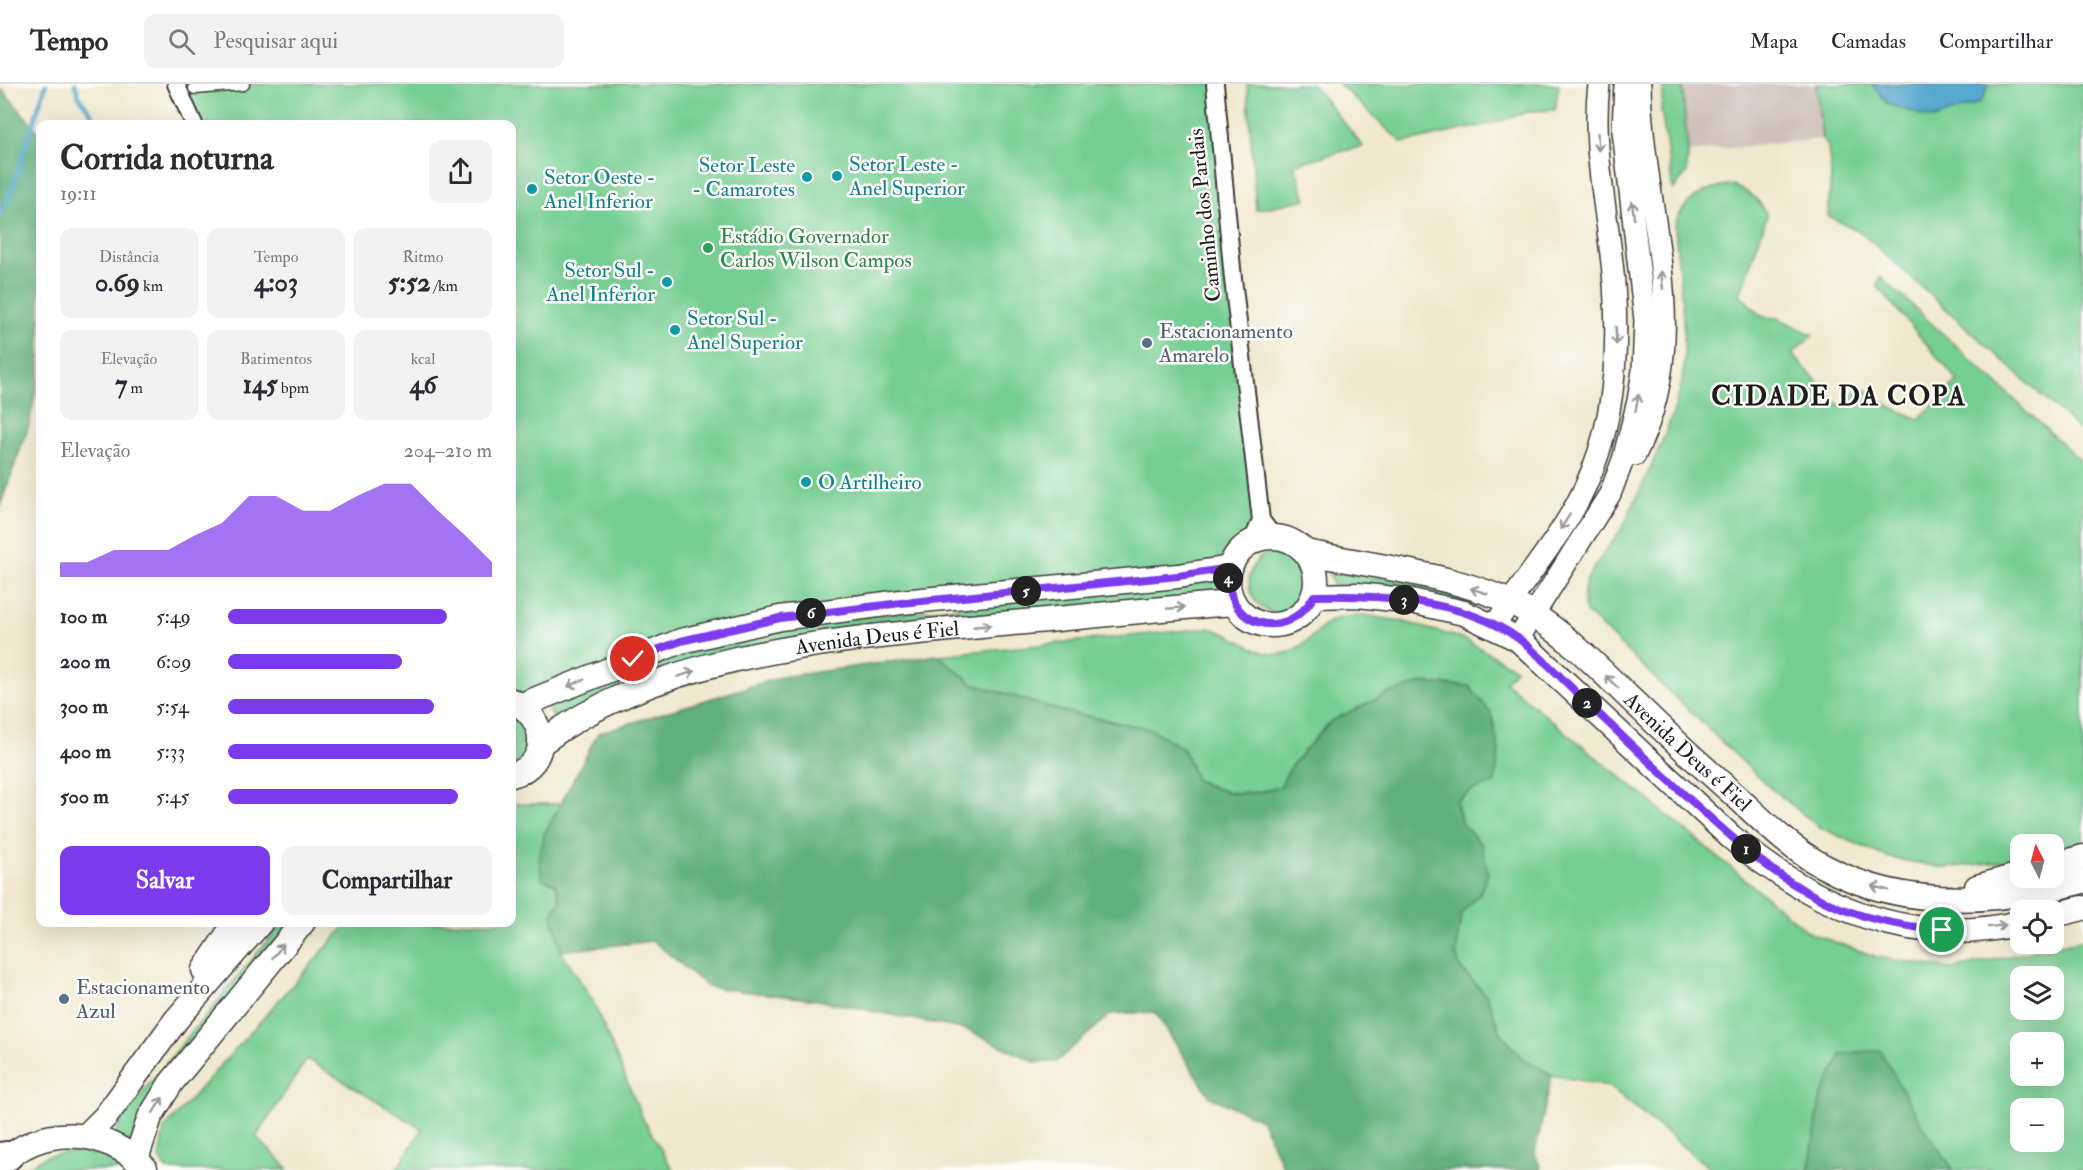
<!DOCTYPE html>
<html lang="pt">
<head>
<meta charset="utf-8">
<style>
	body { margin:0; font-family:"IM FELL Double Pica",serif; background:#f2f2f3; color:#2b2b33; height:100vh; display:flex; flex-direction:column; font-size:22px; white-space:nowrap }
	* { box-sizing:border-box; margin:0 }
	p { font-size:20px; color:#7c7c81 }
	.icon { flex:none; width:33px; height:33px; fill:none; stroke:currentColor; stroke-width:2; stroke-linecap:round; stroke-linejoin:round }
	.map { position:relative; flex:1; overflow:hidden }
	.details { position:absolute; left:36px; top:36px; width:480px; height:807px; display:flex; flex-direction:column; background:#fff; border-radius:12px; box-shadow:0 6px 24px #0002 }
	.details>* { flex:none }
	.needle { width:39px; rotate:354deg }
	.buttons { position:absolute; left:2010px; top:750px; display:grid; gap:12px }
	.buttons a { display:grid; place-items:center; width:54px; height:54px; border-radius:12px; background:#fff; box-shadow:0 6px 24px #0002; font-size:30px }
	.pin { position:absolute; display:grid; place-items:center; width:51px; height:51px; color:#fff; margin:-26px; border:3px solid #fff; border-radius:50%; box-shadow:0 2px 6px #0007 }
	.km { position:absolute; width:30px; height:30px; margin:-15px; border-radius:50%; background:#222; color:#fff; font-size:16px; line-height:30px; text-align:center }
	.round { display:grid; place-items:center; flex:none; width:63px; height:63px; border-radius:12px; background:#f2f2f3 }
	.head { display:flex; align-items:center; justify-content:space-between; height:102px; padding:0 24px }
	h1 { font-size:33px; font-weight:800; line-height:45px }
	.figures { display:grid; grid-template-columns:repeat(3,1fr); gap:9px; height:102px; padding:6px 24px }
	.figures div { display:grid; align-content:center; border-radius:12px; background:#f2f2f3; text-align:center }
	.figures b { font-size:26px; font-weight:800 }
	.figures small { font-size:16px; font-weight:400 }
	.figures p { font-size:16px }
	.chart { height:168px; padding:12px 24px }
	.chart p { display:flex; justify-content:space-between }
	.chart svg { width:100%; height:108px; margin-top:6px; fill:#7c3aed; opacity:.7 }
	.action { display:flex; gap:12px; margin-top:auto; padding:12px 24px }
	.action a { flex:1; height:69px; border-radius:12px; background:#7c3aed; color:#fff; font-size:24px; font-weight:800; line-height:69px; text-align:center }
	.action a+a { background:#f2f2f3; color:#2b2b33 }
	ul { padding:0 24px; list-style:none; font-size:20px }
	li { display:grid; grid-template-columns:96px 72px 1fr; align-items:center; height:45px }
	li i { height:15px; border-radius:8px; background:#7c3aed }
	header { display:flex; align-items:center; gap:36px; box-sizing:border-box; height:84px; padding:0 30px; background:#fff; border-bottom:2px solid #e1e1e2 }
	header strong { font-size:28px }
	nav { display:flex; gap:33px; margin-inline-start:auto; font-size:21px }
	.search { width:420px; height:54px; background:#f2f2f3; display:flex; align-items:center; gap:15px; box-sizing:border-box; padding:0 21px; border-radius:12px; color:#7c7c81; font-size:22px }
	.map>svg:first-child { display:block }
	.industrial { fill:#cfc0ba }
	.green { fill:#75ce93; stroke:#487558; stroke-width:1.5; fill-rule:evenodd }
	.forest { fill:#60b17d; stroke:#3e664c; stroke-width:1.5 }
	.water { fill:#54a8cf; stroke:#386276; stroke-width:1.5 }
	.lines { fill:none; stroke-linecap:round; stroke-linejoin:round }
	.stream { stroke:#54a8cf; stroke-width:4.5 }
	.pedestrian-casing { stroke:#3c3b37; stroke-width:15 }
	.minor-casing { stroke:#3c3b37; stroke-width:20 }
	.tertiary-casing { stroke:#3c3b37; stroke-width:24 }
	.secondary-casing { stroke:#3c3b37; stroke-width:27 }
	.trunk-casing { stroke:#3c3b37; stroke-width:32 }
	.pedestrian { stroke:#fff; stroke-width:12 }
	.minor { stroke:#fff; stroke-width:16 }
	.tertiary { stroke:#fff; stroke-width:21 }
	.secondary { stroke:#fff; stroke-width:24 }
	.trunk { stroke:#fff; stroke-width:28 }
	.oneway { stroke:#999 }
	.route-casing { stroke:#fff; stroke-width:12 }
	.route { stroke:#7c3aed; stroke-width:8 }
	.culture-dot { fill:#0f9aa8; stroke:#fdfcf7; stroke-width:2 }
	.leisure-dot { fill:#2e9e5b; stroke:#fdfcf7; stroke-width:2 }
	.service-dot { fill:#5c6f8a; stroke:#fdfcf7; stroke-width:2 }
	.labels { text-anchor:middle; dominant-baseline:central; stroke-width:5; stroke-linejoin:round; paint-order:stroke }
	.culture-label { font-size:21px; fill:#0d838f; stroke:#fdfcf7; text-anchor:start }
	.street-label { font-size:21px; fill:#1c1c1c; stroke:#fdfcf7 }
	.leisure-label { font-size:21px; fill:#27864d; stroke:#fdfcf7; text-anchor:start }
	.service-label { font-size:21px; fill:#4e5e75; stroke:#fdfcf7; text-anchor:start }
	.district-label { font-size:27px; font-weight:bold; letter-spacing:1.5px; fill:#1c1c1c; stroke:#fdfcf7 }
</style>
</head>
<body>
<header>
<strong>Tempo</strong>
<div class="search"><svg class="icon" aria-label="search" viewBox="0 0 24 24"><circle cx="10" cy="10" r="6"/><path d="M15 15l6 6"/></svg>Pesquisar aqui</div>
<nav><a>Mapa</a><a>Camadas</a><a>Compartilhar</a></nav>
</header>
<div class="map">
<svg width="2083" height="1086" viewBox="0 0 2083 1086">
	<rect width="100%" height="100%" fill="#fdfcf7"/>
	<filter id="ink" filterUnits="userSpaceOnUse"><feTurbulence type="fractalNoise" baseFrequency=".0167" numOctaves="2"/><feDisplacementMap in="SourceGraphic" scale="12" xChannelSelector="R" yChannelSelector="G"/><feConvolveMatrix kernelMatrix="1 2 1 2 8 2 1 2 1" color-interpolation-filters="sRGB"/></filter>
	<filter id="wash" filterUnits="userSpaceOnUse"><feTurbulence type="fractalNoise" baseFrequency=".008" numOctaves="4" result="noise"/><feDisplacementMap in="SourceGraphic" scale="24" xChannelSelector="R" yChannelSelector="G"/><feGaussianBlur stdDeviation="1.35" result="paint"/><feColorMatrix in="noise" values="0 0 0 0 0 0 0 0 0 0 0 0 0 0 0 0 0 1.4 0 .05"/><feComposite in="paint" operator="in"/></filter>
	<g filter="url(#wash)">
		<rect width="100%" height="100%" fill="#f0e8ce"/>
		<path class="industrial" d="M1682,0H1816L1822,55L1688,68Z"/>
		<path class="green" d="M176,0H1215L1261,436L1247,461L1224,486L826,527L512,617V40H194Z
			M1247,0H1312L1363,62L1294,80L1306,115L1256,126Z
			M1339,0H1559L1555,26L1530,27L1494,39L1402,59Z
			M1664,0H1682L1688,68L1687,88L1673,106L1661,25Z
			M1816,0H1872L1888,20L1981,18L1989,0H2083V349L1862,149L1828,132L1831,90L1828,62L1822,55Z
			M1731,101C1750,108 1759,114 1767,132L1740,211L1763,233L1778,234L1813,251L1792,270L1840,322L1861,303L1893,324L1919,335L1958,297L1877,202L1881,193L2083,379V757L2054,766V760H2020V776L1944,784L1886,773L1821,744L1769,703L1586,528C1572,492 1616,463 1628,432C1647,389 1682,325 1684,279C1686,238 1678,185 1675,142C1681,117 1707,102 1731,101Z
			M1249 498a32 32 0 1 1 64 0a32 32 0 1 1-64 0Z
			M1329,488L1393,495L1473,513L1465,520L1333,501Z
			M1228,494L1230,516L823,554L559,643L547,623L603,597L709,559L819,538Z
			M1363,531L1401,537L1464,555L1516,585L1505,598L1810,849L1877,873L1952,885L2083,856V1086H1953L1922,1041L1821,1012L1809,1086H1715L1707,1082L1609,1002L1552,991L1522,974L1501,949L1486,911L1461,885L1456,871L1461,829L1480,809L1481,760L1462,740L1456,717L1473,706L1495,699L1331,637L1291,682L1280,703C1244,713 1229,712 1196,696L1184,665L1114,637L1065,628L973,600L938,571L1209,544C1233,548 1257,573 1281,570C1301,568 1315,547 1331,537C1341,532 1352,532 1363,531ZM2020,892H2054V926H2020ZM2020,958H2054V992H2020ZM2020,1024H2054V1058H2020Z
			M512,630L521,632L538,660L512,683Z
			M512,720H561L544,751L560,816L552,831L561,867L592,915L643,1035L673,1086H396L422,1045L307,975L256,1053L287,1083V1086H166L159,1073L164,1045L348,839L512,838Z
			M282,839H301L135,1062L115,1051L126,1028Z
			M78,1067L110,1073L130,1086H23L46,1072Z"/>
		<path class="forest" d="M3,6L40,50V286L29,341L0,422V9Z
			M938,571L973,600L1065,628L1151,645L1184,665L1196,696C1229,712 1244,713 1280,703L1291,682L1331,637L1387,610L1422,599L1469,602L1491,629L1499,665L1495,699L1473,706L1456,717L1462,740L1481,760L1488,789L1480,809L1461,829L1456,871L1461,885L1486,911L1501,949L1522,974L1552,991L1535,1069L1541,1086H1284L1262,1036L1210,1013L1155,928L1111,930L1056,978H1035L967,946L817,916L708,903L653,857L561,867L552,831L560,816L555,800L542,795L539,776L544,751L598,649L781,593Z
			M1880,966L1922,1041L1953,1086H1809L1821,1012L1842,970Z"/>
		<path class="water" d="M1872,0H1989L1981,18L1933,35L1888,20Z"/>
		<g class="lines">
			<path class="stream" d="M75,0L78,11L99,40
				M0,131L12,106L46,0"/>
		</g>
	</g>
	<g filter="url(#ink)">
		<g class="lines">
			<g class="pedestrian-casing">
				<path id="pedestrian" d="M195,4L243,0"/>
			</g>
			<g class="minor-casing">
				<path id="minor" d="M176,0L194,40
					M1215,0L1233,195L1261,436L1252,458
					M1261,436L1274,453"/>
			</g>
			<g class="tertiary-casing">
				<path id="tertiary" d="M1635,371C1697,249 1642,128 1640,0
					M1494,543C1523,495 1563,452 1586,401C1615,339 1619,267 1614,200C1609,133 1591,67 1599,0
					M1518,555L1610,410L1623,376L1638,317L1643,287L1645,236L1623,47L1625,0"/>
			</g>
			<g class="secondary-casing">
				<g id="secondary">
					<circle cx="1272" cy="497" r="44"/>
					<path id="s1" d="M1306,468C1375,483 1472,492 1532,530C1572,555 1604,590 1638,622C1670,653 1704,684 1738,714C1764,738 1791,765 1823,782C1903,826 1997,820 2083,797"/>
					<path d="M1314,512L1358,511L1411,517L1464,529L1518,555L1731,753C1814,823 1911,865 2020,839"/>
					<path d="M512,617C547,632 552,680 512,691"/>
					<path d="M522,621L681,557L780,534L901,518L1178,492L1230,484"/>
					<path id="s2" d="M540,660C664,566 840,556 990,541C1072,534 1153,525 1234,519"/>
					<path d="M2054,781L2083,773"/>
					<path d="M1977,803L2020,791"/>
					<path d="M2054,831L2083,824"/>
					<path d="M204,886L236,838"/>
					<path d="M86,1052L106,1032L176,936L261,838"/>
					<path d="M136,1075L150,1033L171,999L303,838"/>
					<path d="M0,1082C39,1038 107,1044 145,1084"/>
				</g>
			</g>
			<g class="trunk-casing">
				<path id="trunk" d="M0,1073L8,1072"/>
			</g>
			<use href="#pedestrian" class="pedestrian"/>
			<use href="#minor" class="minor"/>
			<use href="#tertiary" class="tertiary"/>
			<use href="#secondary" class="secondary"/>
			<use href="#trunk" class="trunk"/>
		</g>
		<defs><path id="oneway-shaft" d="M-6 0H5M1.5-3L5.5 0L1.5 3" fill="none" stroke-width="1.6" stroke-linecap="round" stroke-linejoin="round" transform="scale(1.5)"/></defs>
		<g class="oneway">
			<use href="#oneway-shaft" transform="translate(1598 58) rotate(87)"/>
			<use href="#oneway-shaft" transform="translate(1633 126) rotate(-97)"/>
			<use href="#oneway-shaft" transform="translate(1662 196) rotate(-96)"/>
			<use href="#oneway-shaft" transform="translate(1616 252) rotate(88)"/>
			<use href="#oneway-shaft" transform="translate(1637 319) rotate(-79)"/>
			<use href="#oneway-shaft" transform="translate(1565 438) rotate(122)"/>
			<use href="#oneway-shaft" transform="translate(1479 507) rotate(-163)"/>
			<use href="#oneway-shaft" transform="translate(1176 524) rotate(-5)"/>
			<use href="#oneway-shaft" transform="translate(982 542) rotate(-5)"/>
			<use href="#oneway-shaft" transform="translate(686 590) rotate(-18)"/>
			<use href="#oneway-shaft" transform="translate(1612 598) rotate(-136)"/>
			<use href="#oneway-shaft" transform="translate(576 599) rotate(157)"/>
			<use href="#oneway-shaft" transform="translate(1880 804) rotate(-165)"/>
			<use href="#oneway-shaft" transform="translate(1997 842) rotate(-7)"/>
			<use href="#oneway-shaft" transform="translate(278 867) rotate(-51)"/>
			<use href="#oneway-shaft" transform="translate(158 1021) rotate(-58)"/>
		</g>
	</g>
	<g class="lines" filter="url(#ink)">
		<g class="route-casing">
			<path id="route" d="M633,575L681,557L780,534L901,519L1178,492L1230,484C1220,541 1286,562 1314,512C1377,510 1466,516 1519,555C1541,572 1561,594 1582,614C1620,650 1658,687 1697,722C1741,762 1785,802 1840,824C1873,837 1907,843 1942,846"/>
		</g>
		<use href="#route" class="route"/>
	</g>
	<g class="culture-dot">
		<circle cx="837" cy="92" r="6"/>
		<circle cx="807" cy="93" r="6"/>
		<circle cx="532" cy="105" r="6"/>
		<circle cx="667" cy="198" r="6"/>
		<circle cx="675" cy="246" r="6"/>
		<circle cx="806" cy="398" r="6"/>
	</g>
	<circle class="leisure-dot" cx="708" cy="164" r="6"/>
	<g class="service-dot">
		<circle cx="1147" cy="259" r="6"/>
		<circle cx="64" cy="915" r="6"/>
	</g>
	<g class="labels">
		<g class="culture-label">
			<text x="849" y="80">Setor Leste -<tspan x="849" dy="24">Anel Superior</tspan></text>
			<text x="795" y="81" text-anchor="end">Setor Leste<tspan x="795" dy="24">- Camarotes</tspan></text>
			<text x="544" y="93">Setor Oeste -<tspan x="544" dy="24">Anel Inferior</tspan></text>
			<text x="655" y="186" text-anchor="end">Setor Sul -<tspan x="655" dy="24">Anel Inferior</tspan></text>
			<text x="687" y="234">Setor Sul -<tspan x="687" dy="24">Anel Superior</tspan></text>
			<text x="818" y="398">O Artilheiro</text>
		</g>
		<g class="street-label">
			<text transform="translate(1205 131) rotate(-96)">Caminho dos Pardais</text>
			<text stroke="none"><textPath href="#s2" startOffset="358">Avenida Deus é Fiel</textPath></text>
			<text stroke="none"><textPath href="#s1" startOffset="444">Avenida Deus é Fiel</textPath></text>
		</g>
		<g class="leisure-label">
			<text x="720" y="152">Estádio Governador<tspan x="720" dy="24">Carlos Wilson Campos</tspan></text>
		</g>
		<g class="service-label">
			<text x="1159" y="247">Estacionamento<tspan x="1159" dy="24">Amarelo</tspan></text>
			<text x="76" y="903">Estacionamento<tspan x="76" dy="24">Azul</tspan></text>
		</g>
		<g class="district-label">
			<text x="1839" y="312">CIDADE DA COPA</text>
		</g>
	</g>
</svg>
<div class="buttons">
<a><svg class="needle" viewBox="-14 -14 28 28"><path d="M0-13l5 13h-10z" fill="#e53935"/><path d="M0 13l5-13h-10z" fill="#7c7c81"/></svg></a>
<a><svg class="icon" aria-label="locate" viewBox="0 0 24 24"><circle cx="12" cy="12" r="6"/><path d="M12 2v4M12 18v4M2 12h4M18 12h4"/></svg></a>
<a><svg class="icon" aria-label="layers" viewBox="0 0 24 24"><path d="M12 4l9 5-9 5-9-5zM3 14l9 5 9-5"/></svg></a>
<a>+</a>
<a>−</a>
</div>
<div class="pin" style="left:1942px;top:846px;background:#1e9e55"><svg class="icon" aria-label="arrive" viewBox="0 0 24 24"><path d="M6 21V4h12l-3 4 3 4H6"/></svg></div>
<div class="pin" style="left:633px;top:575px;background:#d93025"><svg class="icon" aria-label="check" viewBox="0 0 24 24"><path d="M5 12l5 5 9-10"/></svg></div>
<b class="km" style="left:1746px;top:765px">1</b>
<b class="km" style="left:1587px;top:619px">2</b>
<b class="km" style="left:1404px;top:516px">3</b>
<b class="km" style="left:1228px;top:494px">4</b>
<b class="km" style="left:1026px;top:507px">5</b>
<b class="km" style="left:811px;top:529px">6</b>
<section class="details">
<div class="head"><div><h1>Corrida noturna</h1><p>19:11</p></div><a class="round"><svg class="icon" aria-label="share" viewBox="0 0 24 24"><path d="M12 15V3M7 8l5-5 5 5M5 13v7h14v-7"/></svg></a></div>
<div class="figures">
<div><p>Distância</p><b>0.69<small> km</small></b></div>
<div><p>Tempo</p><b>4:03</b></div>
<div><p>Ritmo</p><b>5:52<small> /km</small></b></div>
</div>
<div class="figures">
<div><p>Elevação</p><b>7<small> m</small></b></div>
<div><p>Batimentos</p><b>145<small> bpm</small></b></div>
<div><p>kcal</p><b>46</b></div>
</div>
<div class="chart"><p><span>Elevação</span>204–210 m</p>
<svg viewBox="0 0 160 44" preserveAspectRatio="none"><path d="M0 44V38L10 38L20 33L30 33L40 33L50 27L60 22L70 11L80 11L90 17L100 17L110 11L120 6L130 6L140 17L150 27L160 38V44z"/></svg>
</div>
<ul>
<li><b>100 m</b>5:49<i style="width:83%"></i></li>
<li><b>200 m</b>6:09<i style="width:66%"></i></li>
<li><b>300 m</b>5:54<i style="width:78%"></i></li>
<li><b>400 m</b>5:33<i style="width:100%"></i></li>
<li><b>500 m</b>5:45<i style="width:87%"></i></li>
</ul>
<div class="action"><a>Salvar</a><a>Compartilhar</a></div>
</section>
</div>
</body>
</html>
